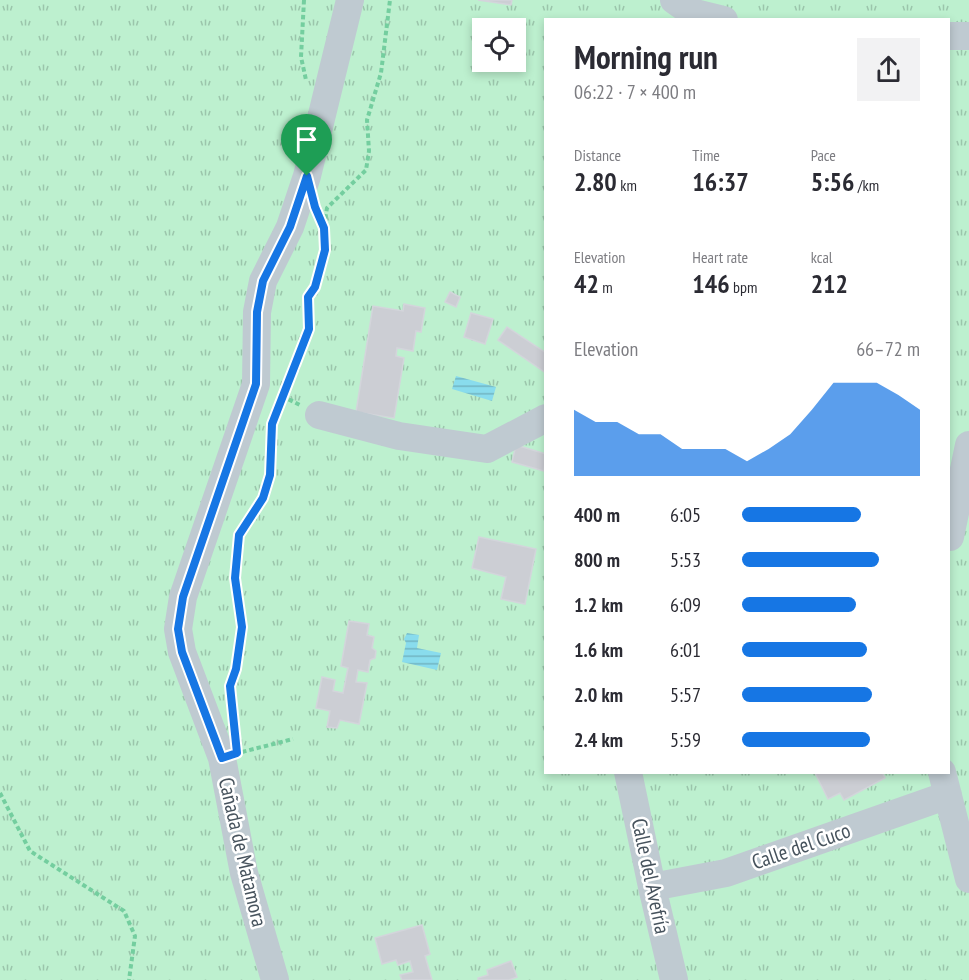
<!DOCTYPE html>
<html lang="en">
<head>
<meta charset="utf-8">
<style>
	body { margin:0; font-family:"PT Sans Narrow",sans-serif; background:#f2f2f3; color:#2b2b33; height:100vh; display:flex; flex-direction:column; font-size:22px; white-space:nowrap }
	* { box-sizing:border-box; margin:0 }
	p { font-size:20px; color:#7c7c81 }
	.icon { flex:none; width:33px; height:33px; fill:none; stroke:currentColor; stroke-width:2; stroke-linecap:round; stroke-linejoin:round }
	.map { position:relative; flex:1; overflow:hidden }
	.side { position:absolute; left:544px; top:18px; width:406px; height:756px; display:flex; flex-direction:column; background:#fff; border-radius:0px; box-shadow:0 3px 9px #0003 }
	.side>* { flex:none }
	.fabs { position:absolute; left:472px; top:18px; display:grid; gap:12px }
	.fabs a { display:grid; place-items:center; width:54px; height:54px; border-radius:0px; background:#fff; box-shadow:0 3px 9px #0003; font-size:30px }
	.pin { position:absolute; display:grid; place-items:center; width:51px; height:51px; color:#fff; margin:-62px -26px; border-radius:50% 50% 50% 0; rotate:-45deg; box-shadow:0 0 6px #0007 }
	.pin .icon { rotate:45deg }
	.round { display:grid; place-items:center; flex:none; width:63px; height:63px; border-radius:0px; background:#f2f2f3 }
	.head { display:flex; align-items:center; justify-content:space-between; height:102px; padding:0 30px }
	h1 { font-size:33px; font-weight:600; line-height:45px }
	.figures { display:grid; grid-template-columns:repeat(3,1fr); gap:9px; height:102px; padding:6px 30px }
	.figures div { display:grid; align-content:center }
	.figures b { font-size:26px; font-weight:600 }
	.figures small { font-size:16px; font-weight:400 }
	.figures p { font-size:16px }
	.chart { height:168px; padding:12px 30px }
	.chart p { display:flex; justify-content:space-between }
	.chart svg { width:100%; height:108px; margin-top:6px; fill:#1676e4; opacity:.7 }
	ul { padding:0 30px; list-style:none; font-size:20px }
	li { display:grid; grid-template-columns:96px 72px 1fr; align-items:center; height:45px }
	li i { height:15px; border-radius:8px; background:#1676e4 }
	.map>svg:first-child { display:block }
	.grass { fill:url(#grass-tufts); fill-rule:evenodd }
	.water { fill:url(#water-rules) }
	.building { fill:#ccced4; stroke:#d3d5db; stroke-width:1.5 }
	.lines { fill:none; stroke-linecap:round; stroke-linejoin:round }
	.path { stroke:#74ce9f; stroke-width:4; stroke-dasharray:4.5 3; stroke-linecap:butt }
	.minor { stroke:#bfcad1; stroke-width:28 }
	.route-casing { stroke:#fff; stroke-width:12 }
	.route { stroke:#1676e4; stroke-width:8 }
	.labels { text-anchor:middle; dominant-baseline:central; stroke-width:5; stroke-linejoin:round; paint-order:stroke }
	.street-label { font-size:21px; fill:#47535d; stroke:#fff }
</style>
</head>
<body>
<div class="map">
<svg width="969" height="980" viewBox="0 0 969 980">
	<defs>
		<pattern id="grass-tufts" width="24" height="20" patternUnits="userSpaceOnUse" patternTransform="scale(1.5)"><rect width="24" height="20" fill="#bdf0cf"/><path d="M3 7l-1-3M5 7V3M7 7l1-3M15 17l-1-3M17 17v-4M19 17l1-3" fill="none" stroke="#9bc5ab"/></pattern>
		<pattern id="water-rules" width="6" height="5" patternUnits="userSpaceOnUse" patternTransform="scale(1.5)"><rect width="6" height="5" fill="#89dced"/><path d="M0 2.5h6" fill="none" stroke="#72b5c3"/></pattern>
	</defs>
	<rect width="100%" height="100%" fill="#f2efef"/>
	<path class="grass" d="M0,0H969V980H0ZM546,20H950V772H546ZM483,28H516V62H483Z"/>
	<path class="water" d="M456,376L496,387L492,401L452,389Z
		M407,633L419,635L417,648L441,653L437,670L402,662L406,643L404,639Z"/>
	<path class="building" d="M478,0H512L511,5Z
		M450,292L460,297L456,307L445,302Z
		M404,304L425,308L421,332L416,331L413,351L397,348L396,356L404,358L394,418L356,412L373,306L403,311Z
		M471,313L493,319L485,344L464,337Z
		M507,327L546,353V373L498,340Z
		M516,445L546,454L544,471L512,462Z
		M479,537L536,549L525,604L501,599L506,577L472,568Z
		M349,621L369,624L367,635L374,637L372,648L376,651L375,658L370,660L368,672L358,670L356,682L367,683L359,724L340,720L337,728L327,727L330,711L316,708L322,677L335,680L333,691L343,693L348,668L341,666Z
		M816,772H882L885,778L844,800L840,793L828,799L815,773Z
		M422,925L430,954L425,956L432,980H402L400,975L413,972L410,961L398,965L396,960L382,964L375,938Z
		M511,961L517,977L509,980H478V978L488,975L487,970Z"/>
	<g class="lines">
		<path class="path" d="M304,0L301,57L306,80
			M324,226L327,208L366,170L369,151L367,120L381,73L390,0
			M282,396L300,405
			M233,716L230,686L236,669L241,627L235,578L239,535L263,499L270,475L272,424L309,329L308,297L315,287L325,250L324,228L319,217
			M242,752L293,739
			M0,793L30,851L124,911L135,936L129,980"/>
		<path class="minor" d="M674,0L691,12L724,20
			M950,36H969
			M319,415L399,436L487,449L546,418
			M950,537L969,445
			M628,772L652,887L674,980
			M942,772L969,879
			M652,887L726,873L948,795
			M275,980L244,873L222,758L182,652L178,629L183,597L256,384L257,312L263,281L290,227L307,176L350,0"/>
	</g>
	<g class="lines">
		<g class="route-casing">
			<path id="route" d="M307,176L315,207L324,228L325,250L315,287L308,297L309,329L272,424L270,475L263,498L239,535L235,578L242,627L236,669L230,686L237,753L222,758L182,652L178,629L183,597L256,384L257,312L263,281L290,227Z"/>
		</g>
		<use href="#route" class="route"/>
	</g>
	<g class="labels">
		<g class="street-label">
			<text transform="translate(801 846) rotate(-19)">Calle del Cuco</text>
			<text transform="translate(243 852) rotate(77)">Cañada de Matamora</text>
			<text transform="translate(651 876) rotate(78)">Calle del Avefría</text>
		</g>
	</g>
</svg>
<div class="fabs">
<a><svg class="icon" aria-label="locate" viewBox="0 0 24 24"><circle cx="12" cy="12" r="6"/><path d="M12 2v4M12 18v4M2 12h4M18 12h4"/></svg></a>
</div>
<div class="pin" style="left:307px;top:176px;background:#1e9e55"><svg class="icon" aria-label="arrive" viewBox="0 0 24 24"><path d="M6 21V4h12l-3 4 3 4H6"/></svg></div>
<section class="side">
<div class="head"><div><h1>Morning run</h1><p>06:22 · 7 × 400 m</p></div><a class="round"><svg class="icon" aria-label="share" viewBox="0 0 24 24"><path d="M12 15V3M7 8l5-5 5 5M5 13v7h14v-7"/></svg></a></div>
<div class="figures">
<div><p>Distance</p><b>2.80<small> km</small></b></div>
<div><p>Time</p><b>16:37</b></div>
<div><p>Pace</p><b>5:56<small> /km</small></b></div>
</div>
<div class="figures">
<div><p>Elevation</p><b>42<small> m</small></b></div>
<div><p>Heart rate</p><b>146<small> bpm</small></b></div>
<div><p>kcal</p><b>212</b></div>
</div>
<div class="chart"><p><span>Elevation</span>66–72 m</p>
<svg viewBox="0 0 160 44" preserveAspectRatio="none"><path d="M0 44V17L10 22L20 22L30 27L40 27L50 33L60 33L70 33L80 38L90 33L100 27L110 17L120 6L130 6L140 6L150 11L160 17V44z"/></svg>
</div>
<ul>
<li><b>400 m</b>6:05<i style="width:67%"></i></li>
<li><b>800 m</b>5:53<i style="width:77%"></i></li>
<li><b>1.2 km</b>6:09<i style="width:64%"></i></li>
<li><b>1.6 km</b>6:01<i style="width:70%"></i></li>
<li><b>2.0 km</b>5:57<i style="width:73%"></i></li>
<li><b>2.4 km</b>5:59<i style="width:72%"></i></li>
</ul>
</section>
</div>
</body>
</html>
